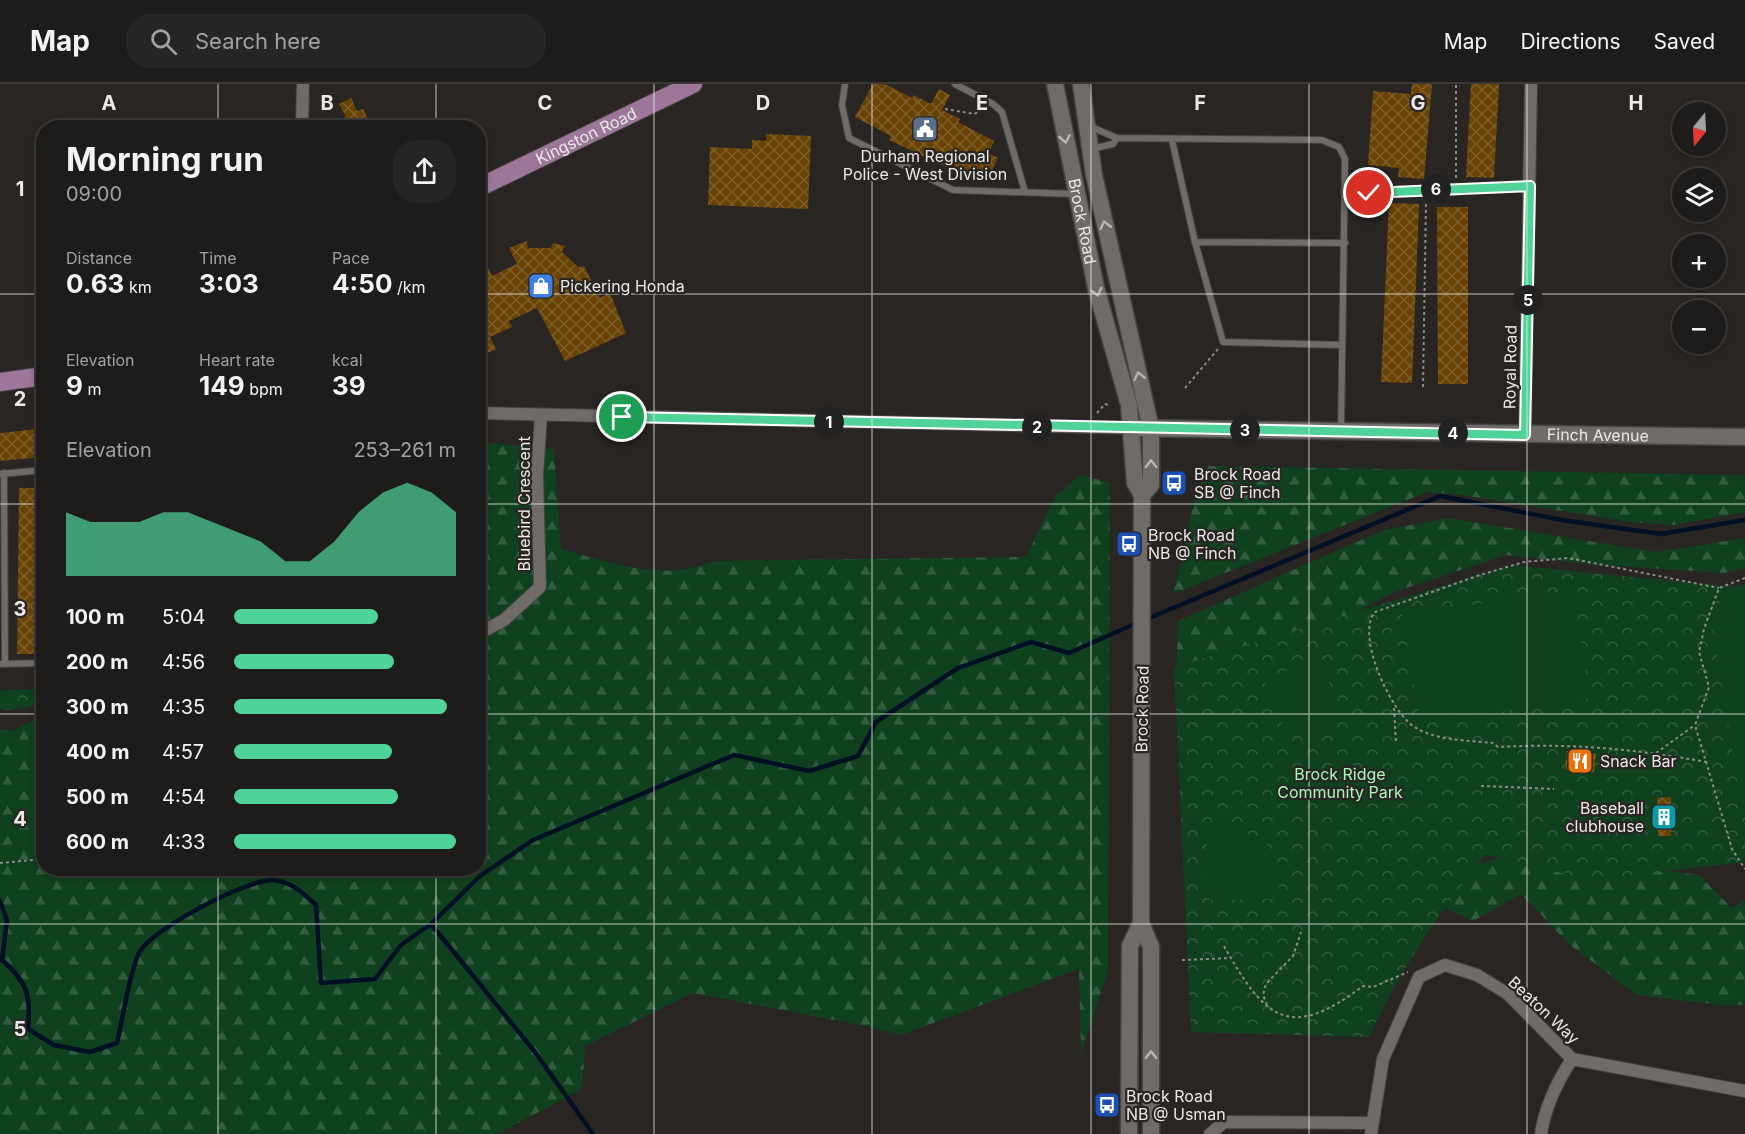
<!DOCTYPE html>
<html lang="en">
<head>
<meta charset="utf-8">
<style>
	body { margin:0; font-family:Inter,sans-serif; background:#262523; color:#f1f3f6; height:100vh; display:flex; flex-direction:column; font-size:22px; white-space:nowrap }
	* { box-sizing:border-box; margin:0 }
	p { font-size:20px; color:#a1a1a2 }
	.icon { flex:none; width:33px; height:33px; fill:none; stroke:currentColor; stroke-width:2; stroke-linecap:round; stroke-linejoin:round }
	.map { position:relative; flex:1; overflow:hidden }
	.side { position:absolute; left:36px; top:36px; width:450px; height:756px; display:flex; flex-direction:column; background:#1e1c1a; border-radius:24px; box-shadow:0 3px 9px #0003,0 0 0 2px #3c3a39 }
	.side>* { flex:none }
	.needle { width:39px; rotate:198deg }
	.fabs { position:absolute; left:1672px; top:18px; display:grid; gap:12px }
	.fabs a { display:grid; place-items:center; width:54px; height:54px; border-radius:50%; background:#1e1c1a; box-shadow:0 3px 9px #0003,0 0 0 2px #3c3a39; font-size:30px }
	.pin { position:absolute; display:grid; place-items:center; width:51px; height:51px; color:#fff; margin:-26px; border:3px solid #fff; border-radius:50%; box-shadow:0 2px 6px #0007 }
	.km { position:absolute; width:30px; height:30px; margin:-15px; border-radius:50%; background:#222; color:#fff; font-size:16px; line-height:30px; text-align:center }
	.round { display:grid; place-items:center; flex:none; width:63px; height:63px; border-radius:24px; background:#262523 }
	.overview { display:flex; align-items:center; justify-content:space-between; height:102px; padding:0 30px }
	h1 { font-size:33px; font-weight:700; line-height:45px }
	.stats { display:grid; grid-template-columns:repeat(3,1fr); gap:9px; height:102px; padding:6px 30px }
	.stats div { display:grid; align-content:center }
	.stats b { font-size:26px; font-weight:700 }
	.stats small { font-size:16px; font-weight:400 }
	.stats p { font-size:16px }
	.chart { height:168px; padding:12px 30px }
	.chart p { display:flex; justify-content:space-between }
	.chart svg { width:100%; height:108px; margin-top:6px; fill:#4fd399; opacity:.7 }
	ul { padding:0 30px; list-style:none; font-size:20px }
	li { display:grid; grid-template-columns:96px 72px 1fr; align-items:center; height:45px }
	li i { height:15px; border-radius:8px; background:#4fd399 }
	header { display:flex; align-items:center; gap:36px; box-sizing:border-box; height:84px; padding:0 30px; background:#1e1c1a; border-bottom:2px solid #3c3a39 }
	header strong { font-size:28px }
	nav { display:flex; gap:33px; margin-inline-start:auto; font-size:21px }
	.search { width:420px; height:54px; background:#262523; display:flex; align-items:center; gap:15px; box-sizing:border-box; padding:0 21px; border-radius:24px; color:#a1a1a2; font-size:22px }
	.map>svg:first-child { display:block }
	.forest { fill:url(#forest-firs) }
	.park { fill:url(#park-crowns) }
	.pitch { fill:#0f411e }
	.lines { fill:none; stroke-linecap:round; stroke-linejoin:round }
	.stream { stroke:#001024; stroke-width:4.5 }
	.building { fill:url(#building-cross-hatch) }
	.lane-casing { stroke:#454342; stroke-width:8 }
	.street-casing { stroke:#454342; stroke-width:14 }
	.secondary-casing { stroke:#454342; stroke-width:19 }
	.primary-casing { stroke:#454342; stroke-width:20 }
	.path { stroke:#8d8b89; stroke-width:2; stroke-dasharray:3 3; stroke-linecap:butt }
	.lane { stroke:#6e6b68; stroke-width:6 }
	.street { stroke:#6e6b68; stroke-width:12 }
	.secondary { stroke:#6e6b68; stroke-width:16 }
	.primary { stroke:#9d7699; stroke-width:18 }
	.oneway { stroke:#b9b7b5 }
	.route-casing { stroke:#fff; stroke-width:12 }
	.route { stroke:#4fd399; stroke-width:8 }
	.grid { fill:none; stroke:#ebe9e8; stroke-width:1.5; stroke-opacity:0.55 }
	.labels { text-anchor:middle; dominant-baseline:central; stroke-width:4.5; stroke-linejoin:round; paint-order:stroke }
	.street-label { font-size:16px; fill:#ebe9e8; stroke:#282523 }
	.poi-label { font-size:16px; fill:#ebe9e8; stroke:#282523; text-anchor:start }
	.park-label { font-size:16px; fill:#a9f8b8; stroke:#282523 }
	.grid-label { font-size:20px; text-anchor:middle; font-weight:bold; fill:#ebe9e8; stroke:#282523; stroke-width:4.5; stroke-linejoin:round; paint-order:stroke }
</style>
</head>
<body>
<header>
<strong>Map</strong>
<div class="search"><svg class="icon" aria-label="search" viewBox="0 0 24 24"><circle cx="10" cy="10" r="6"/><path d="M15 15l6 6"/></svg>Search here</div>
<nav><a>Map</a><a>Directions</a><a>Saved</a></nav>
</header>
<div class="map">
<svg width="1745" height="1050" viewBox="0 0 1745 1050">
	<defs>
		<pattern id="forest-firs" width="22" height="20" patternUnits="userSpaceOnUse" patternTransform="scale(1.5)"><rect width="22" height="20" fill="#0f411e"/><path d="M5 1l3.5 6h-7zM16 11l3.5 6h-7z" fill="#325c3f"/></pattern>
		<pattern id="park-crowns" width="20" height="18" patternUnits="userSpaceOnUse" patternTransform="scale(1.5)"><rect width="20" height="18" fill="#0f411e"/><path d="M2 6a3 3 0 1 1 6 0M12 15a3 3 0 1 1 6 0" fill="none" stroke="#325c3f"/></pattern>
		<pattern id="building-cross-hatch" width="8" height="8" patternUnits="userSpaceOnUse" patternTransform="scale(1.5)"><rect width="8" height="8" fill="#684305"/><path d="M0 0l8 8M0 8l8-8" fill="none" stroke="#7e5e29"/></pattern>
	</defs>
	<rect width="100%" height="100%" fill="#282523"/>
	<path class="forest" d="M479,358L554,365L561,465C610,478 663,499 712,477L1026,473L1056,411L1081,391L1110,399L1108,886L1081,970L1079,885L901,951L866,942L693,909L585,962L582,1005L497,1050H0V645L12,647L43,632L44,784H478Z
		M1208,382L1745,391V428L1673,441L1630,438L1462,411L1427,408L1173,510L1196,408Z
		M1449,434L1656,468L1745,454V484L1725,489L1600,481L1506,471L1394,508L1330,543L1175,619L1178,537L1384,446Z
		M1515,769L1699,791L1732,824L1745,816V920L1728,922L1637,911L1570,861L1521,810L1473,837L1446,824L1449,789Z"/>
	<path class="park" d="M1512,481L1734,503L1745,500V778L1592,796L1485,771C1439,830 1400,885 1369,953L1191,948L1174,583Z
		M43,605V620L12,626L0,625V606Z"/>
	<path class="pitch" d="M1745,501V720L1741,721L1713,543L1723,505Z
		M1573,508L1590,614L1421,640L1402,530Z
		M1323,575L1338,638L1312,646L1285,643L1271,625L1264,594Z
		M1233,743L1265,757C1275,777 1282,793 1277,815L1211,816L1202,808L1203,779L1211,745Z"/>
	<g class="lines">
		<path class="stream" d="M1147,535L1440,412L1562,436L1661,450L1745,436
			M0,817L7,836L2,876C28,899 31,911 28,945L54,961L90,968L117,959C123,935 129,889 139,869C150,846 247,795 273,796C291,797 304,810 316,821L321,899L375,895L401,861L431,840L480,792L533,756L734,671L809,687L858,672L876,638L958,584L1031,558L1069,569L1139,538
			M431,840L535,968L593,1050"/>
	</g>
	<path class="building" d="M873,0H885L912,14L914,11L931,20L939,5L950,11L942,26L960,35L958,38L994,57L989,69L998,74L992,86L988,85L982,97L976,94L974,96L889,56L891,52L855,33Z
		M1412,0H1432L1424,95L1398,93L1399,84L1368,81L1373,7L1411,10Z
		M1471,0H1499L1494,94L1466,93Z
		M351,14L357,27L363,25L372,44H347L342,35L346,33L339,20Z
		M766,50L811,52L808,125L708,121L710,63L752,65V56L766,57Z
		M1389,119L1419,120L1412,299L1381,298Z
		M1437,123H1468V300H1438Z
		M527,157L528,164H551L553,159L565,162L562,168L578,183L584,182L600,214L610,209L626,249L565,277L537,224L509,237L512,243L490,253L496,265L478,273V163L492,192L517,180L509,164Z
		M38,345L41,373L0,377V349Z
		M19,404H43V570H17Z
		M1567,667L1596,670L1594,688L1565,685Z
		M1671,713V752H1658L1657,714Z"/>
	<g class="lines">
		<g class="lane-casing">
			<path id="lane" d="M845,0L842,21L849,54L953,106L1075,110
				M955,0L993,20L1002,28L1025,108
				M1089,42L1117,54L1322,56L1339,63L1345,75L1341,346
				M1172,56L1195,158L1223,258L1342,261
				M1091,65L1113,60L1117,54
				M1369,109L1529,102
				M1195,158L1345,159
				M4,389L5,580
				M0,390L44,386
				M0,580L44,579"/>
		</g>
		<g class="street-casing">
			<path id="street" d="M302,44L303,0
				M478,329L1133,344
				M1525,351L1531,0
				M478,550L504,536L540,503L537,392L541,331
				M1210,1050L1224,1038L1371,1039
				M1371,1050L1383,975L1419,893L1445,881L1477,891L1508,910L1572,975L1745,1007
				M1541,1050C1545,1022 1557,998 1572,975"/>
		</g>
		<g class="secondary-casing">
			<g id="secondary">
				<path id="s1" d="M1055,0L1096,204L1129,321L1135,399L1142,411L1141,839L1151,863V1050"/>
				<path d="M1081,0L1094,91L1151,345V401L1142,411"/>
				<path id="s2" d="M1133,344L1745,353"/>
				<path d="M1129,1050L1130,862L1141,839"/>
			</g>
		</g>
		<g class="primary-casing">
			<g id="primary">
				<path id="s3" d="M478,104L693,0"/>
				<path d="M0,298L44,292"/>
			</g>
		</g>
		<path class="path" d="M945,25L974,30L983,26
			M1456,94V0
			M1423,303L1426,117
			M1185,304L1218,265
			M1097,329L1105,320L1109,321
			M1745,494L1719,504L1704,545L1699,568L1709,603L1695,641L1732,765L1745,785
			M1394,624L1396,659
			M1656,669L1695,641
			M1707,678C1633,665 1574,659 1498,663L1493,659C1467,656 1435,657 1413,642C1391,627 1355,551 1375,528L1480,491L1524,478L1568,474L1719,504
			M1481,702L1554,705
			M0,779L44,775
			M1224,862C1265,935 1289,958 1363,902L1373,903L1408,888
			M1182,876L1231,874
			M1267,921L1263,911L1266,900L1293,872L1301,848"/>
		<use href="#lane" class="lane"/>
		<use href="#street" class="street"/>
		<use href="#secondary" class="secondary"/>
		<use href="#primary" class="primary"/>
	</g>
	<defs><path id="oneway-chevron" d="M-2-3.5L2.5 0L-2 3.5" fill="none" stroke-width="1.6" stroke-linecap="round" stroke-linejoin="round" transform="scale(1.5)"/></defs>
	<g class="oneway">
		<use href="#oneway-chevron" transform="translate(1065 55) rotate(80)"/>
		<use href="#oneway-chevron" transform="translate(1105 141) rotate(-103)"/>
		<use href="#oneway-chevron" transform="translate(1097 208) rotate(75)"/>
		<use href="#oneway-chevron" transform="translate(1139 292) rotate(-102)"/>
		<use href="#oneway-chevron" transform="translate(1151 380) rotate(-91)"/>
		<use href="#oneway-chevron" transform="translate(1151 971) rotate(-90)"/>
	</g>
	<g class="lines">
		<g class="route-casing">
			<path id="route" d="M622,333L1525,351L1530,102L1369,109"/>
		</g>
		<use href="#route" class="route"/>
	</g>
	<path class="grid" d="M218,0V44M436,0V44M654,0V1050M872,0V1050M1091,0V1050M1309,0V1050M1527,0V1050M0,210H44M478,210H1745M0,420H44M478,420H1745M0,630H44M478,630H1745M218,784V1050M436,784V1050M0,840H1745"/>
	<defs>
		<g id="civic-square" transform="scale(1.35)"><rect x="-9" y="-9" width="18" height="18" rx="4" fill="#5c6f8a" stroke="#282523"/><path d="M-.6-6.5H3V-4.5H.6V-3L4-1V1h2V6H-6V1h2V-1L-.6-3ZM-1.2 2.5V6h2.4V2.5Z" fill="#fff"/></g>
		<g id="shop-square" transform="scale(1.35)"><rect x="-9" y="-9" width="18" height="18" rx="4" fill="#3f7fe0" stroke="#282523"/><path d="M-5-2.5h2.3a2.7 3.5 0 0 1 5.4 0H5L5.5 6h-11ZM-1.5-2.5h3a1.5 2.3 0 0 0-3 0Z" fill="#fff"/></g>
		<g id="bus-square" transform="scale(1.35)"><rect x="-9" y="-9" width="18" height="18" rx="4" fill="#1a4fb4" stroke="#282523"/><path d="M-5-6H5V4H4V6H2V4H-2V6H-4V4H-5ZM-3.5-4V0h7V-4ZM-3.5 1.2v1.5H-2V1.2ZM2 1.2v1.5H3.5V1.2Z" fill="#fff"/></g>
		<g id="restaurant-square" transform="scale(1.35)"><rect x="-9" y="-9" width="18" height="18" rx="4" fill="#e8710a" stroke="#282523"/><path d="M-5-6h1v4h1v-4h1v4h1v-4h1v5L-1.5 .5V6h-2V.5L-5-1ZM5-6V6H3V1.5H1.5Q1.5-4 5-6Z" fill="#fff"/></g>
		<g id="building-square" transform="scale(1.35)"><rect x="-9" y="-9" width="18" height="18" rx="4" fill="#0f9aa8" stroke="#282523"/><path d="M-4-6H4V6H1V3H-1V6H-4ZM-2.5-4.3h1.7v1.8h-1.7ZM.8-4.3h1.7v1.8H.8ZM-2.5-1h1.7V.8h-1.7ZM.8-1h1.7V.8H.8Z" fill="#fff"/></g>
	</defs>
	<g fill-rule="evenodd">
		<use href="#civic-square" x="925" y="45"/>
		<use href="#shop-square" x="541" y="202"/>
		<use href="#bus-square" x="1174" y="399"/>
		<use href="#bus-square" x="1129" y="460"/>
		<use href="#restaurant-square" x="1580" y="677"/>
		<use href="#building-square" x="1664" y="733"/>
		<use href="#bus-square" x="1107" y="1021"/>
	</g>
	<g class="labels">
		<g class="street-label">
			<text stroke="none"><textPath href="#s3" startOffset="120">Kingston Road</textPath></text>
			<text stroke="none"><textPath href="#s1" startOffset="140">Brock Road</textPath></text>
			<text transform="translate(1510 283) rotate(-89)">Royal Road</text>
			<text stroke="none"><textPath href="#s2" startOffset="465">Finch Avenue</textPath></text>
			<text transform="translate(524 420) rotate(-90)">Bluebird Crescent</text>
			<text transform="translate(1142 625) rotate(-89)">Brock Road</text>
			<text transform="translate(1544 926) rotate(43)">Beaton Way</text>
		</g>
		<g class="poi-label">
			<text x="925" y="72" text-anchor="middle">Durham Regional<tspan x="925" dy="18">Police - West Division</tspan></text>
			<text x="560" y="202">Pickering Honda</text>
			<text x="1194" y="390">Brock Road<tspan x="1194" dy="18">SB @ Finch</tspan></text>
			<text x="1148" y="451">Brock Road<tspan x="1148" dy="18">NB @ Finch</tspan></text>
			<text x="1600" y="677">Snack Bar</text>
			<text x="1644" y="724" text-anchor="end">Baseball<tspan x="1644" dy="18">clubhouse</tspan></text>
			<text x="1126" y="1012">Brock Road<tspan x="1126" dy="18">NB @ Usman</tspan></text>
		</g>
		<g class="park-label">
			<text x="1340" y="690">Brock Ridge<tspan x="1340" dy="18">Community Park</tspan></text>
		</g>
	</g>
	<g class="grid-label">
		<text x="109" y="26">A</text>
		<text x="327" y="26">B</text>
		<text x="545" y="26">C</text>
		<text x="763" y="26">D</text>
		<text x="982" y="26">E</text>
		<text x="1200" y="26">F</text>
		<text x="1418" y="26">G</text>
		<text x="1636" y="26">H</text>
		<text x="20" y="112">1</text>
		<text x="20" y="322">2</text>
		<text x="20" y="532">3</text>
		<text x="20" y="742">4</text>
		<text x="20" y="952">5</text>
	</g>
</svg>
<div class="fabs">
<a><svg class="needle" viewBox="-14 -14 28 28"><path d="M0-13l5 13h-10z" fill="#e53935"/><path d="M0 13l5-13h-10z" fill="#a1a1a2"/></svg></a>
<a><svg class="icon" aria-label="layers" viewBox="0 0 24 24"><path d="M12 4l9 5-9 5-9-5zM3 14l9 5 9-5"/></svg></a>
<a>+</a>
<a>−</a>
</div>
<div class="pin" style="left:622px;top:333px;background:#1e9e55"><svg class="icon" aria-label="arrive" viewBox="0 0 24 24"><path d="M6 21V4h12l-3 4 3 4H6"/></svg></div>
<div class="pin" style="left:1369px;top:109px;background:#d93025"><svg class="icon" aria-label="check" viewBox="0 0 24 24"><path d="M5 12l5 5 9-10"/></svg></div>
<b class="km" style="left:829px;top:338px">1</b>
<b class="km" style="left:1037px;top:343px">2</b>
<b class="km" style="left:1245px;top:346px">3</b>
<b class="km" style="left:1453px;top:349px">4</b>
<b class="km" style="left:1528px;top:216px">5</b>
<b class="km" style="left:1436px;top:105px">6</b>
<section class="side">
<div class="overview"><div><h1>Morning run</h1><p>09:00</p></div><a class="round"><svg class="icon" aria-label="share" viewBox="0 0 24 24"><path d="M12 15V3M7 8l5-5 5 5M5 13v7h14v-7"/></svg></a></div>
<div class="stats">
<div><p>Distance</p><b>0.63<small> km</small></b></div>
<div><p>Time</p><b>3:03</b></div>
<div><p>Pace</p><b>4:50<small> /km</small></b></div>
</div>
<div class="stats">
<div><p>Elevation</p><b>9<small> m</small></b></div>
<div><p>Heart rate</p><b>149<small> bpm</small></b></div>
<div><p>kcal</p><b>39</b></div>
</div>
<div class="chart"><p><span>Elevation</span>253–261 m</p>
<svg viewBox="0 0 160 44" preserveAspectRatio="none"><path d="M0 44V18L10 22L20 22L30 22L40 18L50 18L60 22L70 26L80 30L90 38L100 38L110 30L120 18L130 10L140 6L150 10L160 18V44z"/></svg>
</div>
<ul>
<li><b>100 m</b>5:04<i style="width:65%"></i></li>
<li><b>200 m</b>4:56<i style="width:72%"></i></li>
<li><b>300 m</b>4:35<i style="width:96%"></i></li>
<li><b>400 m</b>4:57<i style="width:71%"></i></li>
<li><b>500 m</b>4:54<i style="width:74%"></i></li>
<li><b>600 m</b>4:33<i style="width:100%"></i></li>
</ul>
</section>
</div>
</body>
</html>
